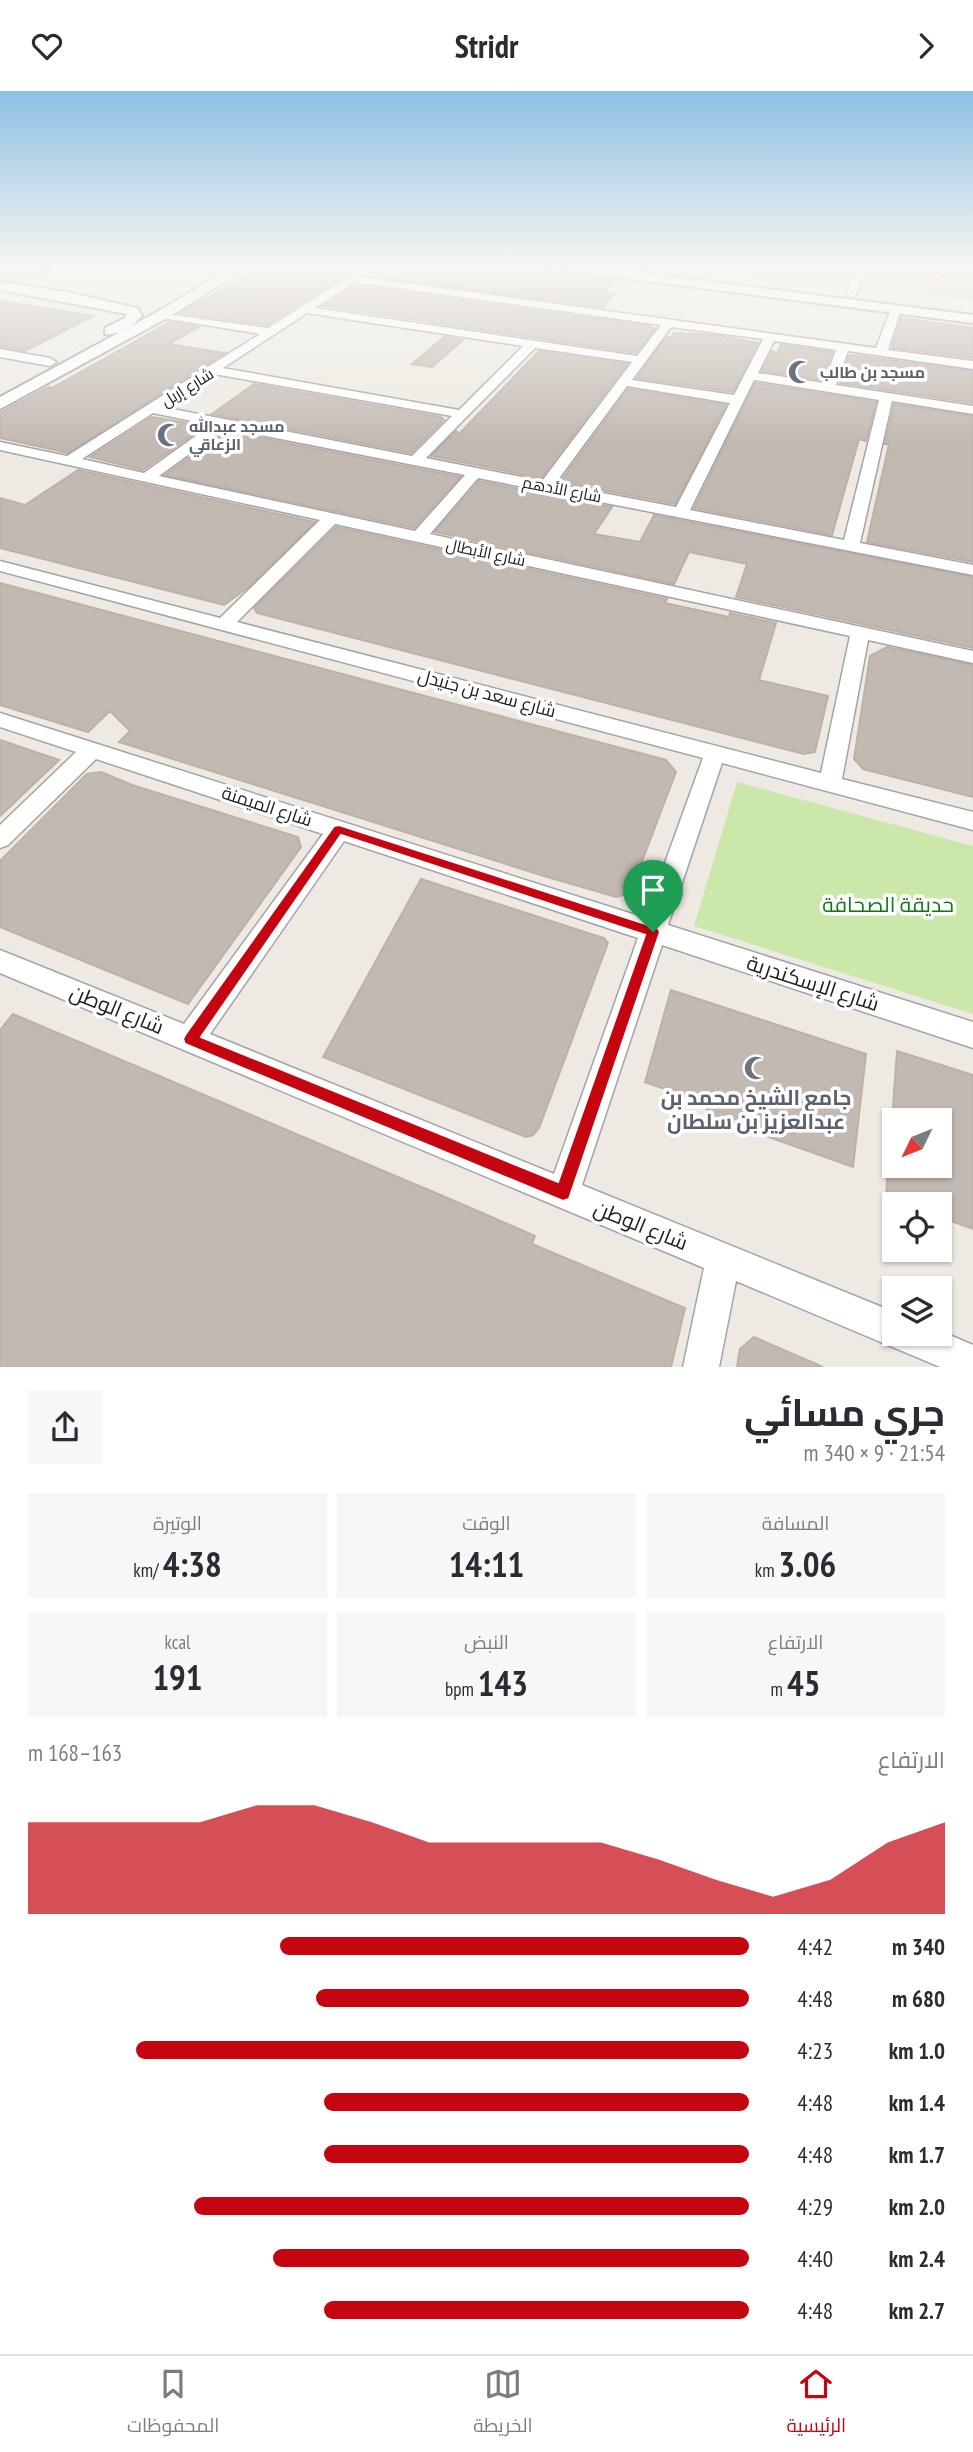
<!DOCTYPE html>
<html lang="ar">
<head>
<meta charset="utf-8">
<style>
	body { margin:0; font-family:"PT Sans Narrow",Cairo,sans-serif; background:#f7f7f7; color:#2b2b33; direction:rtl; height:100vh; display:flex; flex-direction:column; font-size:26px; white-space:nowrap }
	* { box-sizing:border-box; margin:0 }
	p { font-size:23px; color:#7c7c81 }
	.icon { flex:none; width:38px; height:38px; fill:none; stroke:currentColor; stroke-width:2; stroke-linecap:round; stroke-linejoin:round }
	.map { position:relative; height:1276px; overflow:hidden; direction:ltr }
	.side { display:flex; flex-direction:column; background:#fff; flex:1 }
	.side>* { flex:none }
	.needle { width:46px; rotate:227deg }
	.controls { position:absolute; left:882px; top:1017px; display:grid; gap:14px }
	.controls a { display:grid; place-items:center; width:70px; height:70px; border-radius:0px; background:#fff; box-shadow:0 2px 5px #0004; font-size:35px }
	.pin { position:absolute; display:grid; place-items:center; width:60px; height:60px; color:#fff; margin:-72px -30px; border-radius:50% 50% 50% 0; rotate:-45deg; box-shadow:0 0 7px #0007 }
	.pin .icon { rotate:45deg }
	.round { display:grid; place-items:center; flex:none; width:74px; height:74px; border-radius:0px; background:#f7f7f7 }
	.overview { display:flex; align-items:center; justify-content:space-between; height:119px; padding:0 28px }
	h1 { font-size:38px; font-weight:700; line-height:52px }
	.metrics { display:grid; grid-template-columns:repeat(3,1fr); gap:10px; height:119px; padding:7px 28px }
	.metrics div { display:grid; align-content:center; border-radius:0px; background:#f7f7f7; text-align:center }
	.metrics b { font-size:35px; font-weight:700 }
	.metrics small { font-size:19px; font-weight:400 }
	.metrics p { font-size:19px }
	.chart { height:196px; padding:14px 28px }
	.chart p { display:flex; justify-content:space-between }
	.chart svg { width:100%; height:126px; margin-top:7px; fill:#c5050f; opacity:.7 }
	ul { padding:0 28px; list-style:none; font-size:23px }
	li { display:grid; grid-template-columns:112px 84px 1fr; align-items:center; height:52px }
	li i { height:18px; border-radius:9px; background:#c5050f }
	header { display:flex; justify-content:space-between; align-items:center; height:91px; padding:0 28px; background:#fff; font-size:32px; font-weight:700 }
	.dock { display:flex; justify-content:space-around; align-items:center; height:98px; border-top:2px solid #e1e1e2; background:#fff; font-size:19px; color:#7c7c81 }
	.dock a { display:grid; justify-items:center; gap:4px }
	.dock .on { color:#c5050f }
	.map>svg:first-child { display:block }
	.residential { fill:#dbdada }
	.grass { fill:#cbe7aa }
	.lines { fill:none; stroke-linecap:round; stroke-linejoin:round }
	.stream { stroke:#a4d1db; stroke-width:3.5 }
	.building { fill:#c3b9b3; stroke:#bfb0a6; stroke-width:2 }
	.minor-casing { stroke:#a4a4a4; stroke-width:3 }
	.tertiary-casing { stroke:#a4a4a4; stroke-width:4 }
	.minor { fill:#fff; fill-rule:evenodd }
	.tertiary { fill:#fff; fill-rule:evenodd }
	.route { fill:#c5050f; stroke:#fff; stroke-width:2; fill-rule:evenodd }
	.labels { text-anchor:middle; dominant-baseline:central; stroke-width:7; stroke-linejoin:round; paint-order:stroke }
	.far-worship-label { font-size:16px; font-weight:bold; fill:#5b616d; stroke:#fff; text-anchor:start }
	.far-street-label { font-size:16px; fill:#1d1d1d; stroke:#fff }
	.street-label { font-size:18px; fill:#1d1d1d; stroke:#fff }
	.near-park-label { font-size:21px; fill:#0e7811; stroke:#fff }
	.near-street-label { font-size:21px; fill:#1d1d1d; stroke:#fff }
	.near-worship-label { font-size:21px; font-weight:bold; fill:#5b616d; stroke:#fff }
</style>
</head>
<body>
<header><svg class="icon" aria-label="forward" viewBox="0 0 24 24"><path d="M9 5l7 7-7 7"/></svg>Stridr<svg class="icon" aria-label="heart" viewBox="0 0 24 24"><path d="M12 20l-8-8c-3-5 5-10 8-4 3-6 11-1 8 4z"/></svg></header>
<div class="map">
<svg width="973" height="1276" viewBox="0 0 973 1276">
	<rect width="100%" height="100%" fill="#eeeae3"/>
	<path class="residential" d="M683,175H973V210Z"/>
	<path class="grass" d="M737,691L973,755V923L694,835Z"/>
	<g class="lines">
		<path class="stream" d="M915,175L973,195"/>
	</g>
	<path class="building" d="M0,175H59L20,191L0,189Z
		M265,175H361L267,234L180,222Z
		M380,175H499L615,189L604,202L614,203L603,217L369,184Z
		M355,194L650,235L655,238L636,262L323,215Z
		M0,210L93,225L25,260L0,256Z
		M901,227L973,237V267L892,257Z
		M170,231L199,236L169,253L225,262L68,362L0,347V322L48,296L52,297Z
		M674,242L715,244L758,252L733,301L637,287L667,245L671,247Z
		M444,246L463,249L432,276L412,273Z
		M781,254L832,261L822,289L762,280L772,260L777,262Z
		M539,260L627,273L541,387L431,365L456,340L459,343Z
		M854,264L973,280V312L840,292L849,265Z
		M755,292L876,311L866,350L859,348L832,444L694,417Z
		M254,293L441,326L444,329L411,362L212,323Z
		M628,298L726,314L675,413L560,391Z
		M894,313L973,325V471L867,451L889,353H885Z
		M152,326L205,335L143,379L90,366Z
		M226,340L460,386L414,437L165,384Z
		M78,379L315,431L246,498L224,514L0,457V407L25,414Z
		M479,390L612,416L594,443L640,451L654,424L973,486V557L736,506L747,473L689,461L674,493L435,441Z
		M336,436L667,508L665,512L729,526L730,522L776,532L759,589L828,605L815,661L804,663L257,522L254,517Z
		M0,492L666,669L676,681L630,802L616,806L544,785L119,651L130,640L110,620L88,641L0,614Z
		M887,556L973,574V706L863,678L854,668L870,565Z
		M0,649L59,669L0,725Z
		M101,681L132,694L298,746L301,756L188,913L0,836V770L87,683Z
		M421,788L604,847L608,852L539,1037L533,1044L526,1046L323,966Z
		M671,899L866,963L853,1076L706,1024L708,1013L645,991Z
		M13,923L464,1114L535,1145L532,1153L685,1217L671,1276H0V939Z
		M897,960L973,984V1138L940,1126V1113H903L886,1107L888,1074H940V1029H892Z
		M754,1246L823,1276H737L740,1258Z"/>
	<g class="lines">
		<g class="minor-casing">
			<path id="minor" d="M366,175H378L362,186L876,257L891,218L896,215L901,218L888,259L973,270V278L848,260L836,294L973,315V323L892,310L860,452L973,474V484L478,387L430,443L973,560V572L868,549L842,688L973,721V739L722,672L668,834L973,931V957L662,854L582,1094L894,1221V1242H940V1240L973,1254V1276H940L736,1190L719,1276H683L704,1177L0,882V859L184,933L323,743L96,668L8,754L0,757V734L76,661L0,636V622L645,827L703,667L0,480V470L220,527L320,429L0,359V351L67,365L260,243L162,227L158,226V222L268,237ZM354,191L661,234L637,265L315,217ZM307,222L523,255L459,319L223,277ZM671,236L763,248L734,304L632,289ZM774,250L836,259L824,292L758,282ZM535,257L632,271L542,390L426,367ZM214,283L452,325L412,365L163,316ZM754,289L879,309L844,449L690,419ZM627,295L730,312L676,416L555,393ZM153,322L211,334L144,382L82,368ZM225,337L465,384L415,440L159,385ZM335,433L850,545L821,682L237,531ZM344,750L638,847L554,1083L210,943Z
				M618,175H629L622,179Z
				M856,175H866L856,204L851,207L846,204Z
				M0,258L50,267L56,271L50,275L0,266Z"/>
		</g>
		<g class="tertiary-casing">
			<path id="tertiary" d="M235,175H250L167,227L0,318V306L157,221Z
				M554,175H588L973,224V232L560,179Z
				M0,191L67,201L132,216L137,217L142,224C134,235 119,245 105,243V237L125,227L127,223L0,199Z"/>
		</g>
		<use href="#minor" class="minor"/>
		<use href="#tertiary" class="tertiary"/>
	</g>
	<linearGradient id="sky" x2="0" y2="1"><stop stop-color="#8dc0e3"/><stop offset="0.5" stop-color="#f7f6f2"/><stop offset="1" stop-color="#f7f6f2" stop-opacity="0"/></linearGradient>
	<rect width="973" height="353" fill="url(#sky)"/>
	<path class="route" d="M339,734L658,837L660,841L569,1108L563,1110L185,953L183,948L185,944L334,735ZM341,744L645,844L558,1091L201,946Z"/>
	<defs>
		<g id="mosque-bare" transform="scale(1.89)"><path d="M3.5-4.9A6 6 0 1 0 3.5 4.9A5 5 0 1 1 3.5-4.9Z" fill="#6b7280" stroke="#fff" stroke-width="2.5" paint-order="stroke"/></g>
	</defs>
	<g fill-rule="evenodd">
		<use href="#mosque-bare" x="800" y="281"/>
		<use href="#mosque-bare" x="169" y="344"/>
		<use href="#mosque-bare" x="756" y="977"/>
	</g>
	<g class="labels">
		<g class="far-worship-label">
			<text x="820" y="281">مسجد بن طالب</text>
			<text x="189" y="335">مسجد عبدالله<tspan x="189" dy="18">الزعاقي</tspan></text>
		</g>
		<g class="far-street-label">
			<text transform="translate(187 296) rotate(-32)">شارع إربل</text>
			<text transform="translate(562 398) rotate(11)">شارع الأدهم</text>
			<text transform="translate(486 461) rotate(12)">شارع الأبطال</text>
		</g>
		<g class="street-label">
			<text transform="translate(487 602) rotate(15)">شارع سعد بن جنيدل</text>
			<text transform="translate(267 715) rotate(18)">شارع الميمنة</text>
		</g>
		<g class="near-park-label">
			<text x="888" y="813">حديقة الصحافة</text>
		</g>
		<g class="near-street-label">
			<text transform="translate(813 892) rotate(18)">شارع الإسكندرية</text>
			<text transform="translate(117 918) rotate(22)">شارع الوطن</text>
			<text transform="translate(641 1134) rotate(22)">شارع الوطن</text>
		</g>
		<g class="near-worship-label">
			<text x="756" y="1006">جامع الشيخ محمد بن<tspan x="756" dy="24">عبدالعزيز بن سلطان</tspan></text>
		</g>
	</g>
</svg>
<div class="controls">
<a><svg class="needle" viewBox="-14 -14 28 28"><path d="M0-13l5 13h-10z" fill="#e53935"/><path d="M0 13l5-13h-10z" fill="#7c7c81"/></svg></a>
<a><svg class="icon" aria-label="locate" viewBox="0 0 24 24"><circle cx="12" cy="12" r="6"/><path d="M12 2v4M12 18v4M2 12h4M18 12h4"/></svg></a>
<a><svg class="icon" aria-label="layers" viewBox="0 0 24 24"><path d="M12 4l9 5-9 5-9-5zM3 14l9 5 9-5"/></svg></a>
</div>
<div class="pin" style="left:653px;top:841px;background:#1e9e55"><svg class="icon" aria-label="arrive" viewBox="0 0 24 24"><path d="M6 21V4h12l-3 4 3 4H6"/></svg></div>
</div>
<section class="side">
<div class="overview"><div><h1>جري مسائي</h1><p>21:54 · 9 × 340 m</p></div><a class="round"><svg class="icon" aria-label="share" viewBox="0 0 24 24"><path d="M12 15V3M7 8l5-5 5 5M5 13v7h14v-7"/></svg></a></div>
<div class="metrics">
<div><p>المسافة</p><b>3.06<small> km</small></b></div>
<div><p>الوقت</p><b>14:11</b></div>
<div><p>الوتيرة</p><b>4:38<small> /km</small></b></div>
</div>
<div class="metrics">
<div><p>الارتفاع</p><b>45<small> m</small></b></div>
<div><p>النبض</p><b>143<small> bpm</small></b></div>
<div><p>kcal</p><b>191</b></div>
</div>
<div class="chart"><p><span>الارتفاع</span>163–168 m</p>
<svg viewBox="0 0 160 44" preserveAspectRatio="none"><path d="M0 44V12L10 12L20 12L30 12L40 6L50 6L60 12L70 19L80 19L90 19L100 19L110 25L120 32L130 38L140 32L150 19L160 12V44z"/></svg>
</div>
<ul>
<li><b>340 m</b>4:42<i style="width:65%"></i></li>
<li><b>680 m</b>4:48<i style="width:60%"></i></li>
<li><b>1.0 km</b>4:23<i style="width:85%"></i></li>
<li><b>1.4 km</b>4:48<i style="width:59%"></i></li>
<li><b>1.7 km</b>4:48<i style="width:59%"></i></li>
<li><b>2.0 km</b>4:29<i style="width:77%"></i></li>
<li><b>2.4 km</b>4:40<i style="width:66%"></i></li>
<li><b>2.7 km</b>4:48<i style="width:59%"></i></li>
</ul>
</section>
<nav class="dock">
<a class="on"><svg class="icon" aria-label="home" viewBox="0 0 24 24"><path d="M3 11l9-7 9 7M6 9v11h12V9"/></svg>الرئيسية</a>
<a><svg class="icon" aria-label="map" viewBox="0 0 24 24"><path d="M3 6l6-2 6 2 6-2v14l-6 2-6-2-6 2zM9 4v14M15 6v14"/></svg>الخريطة</a>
<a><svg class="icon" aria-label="saved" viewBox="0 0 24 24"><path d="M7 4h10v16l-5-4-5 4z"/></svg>المحفوظات</a>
</nav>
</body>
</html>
